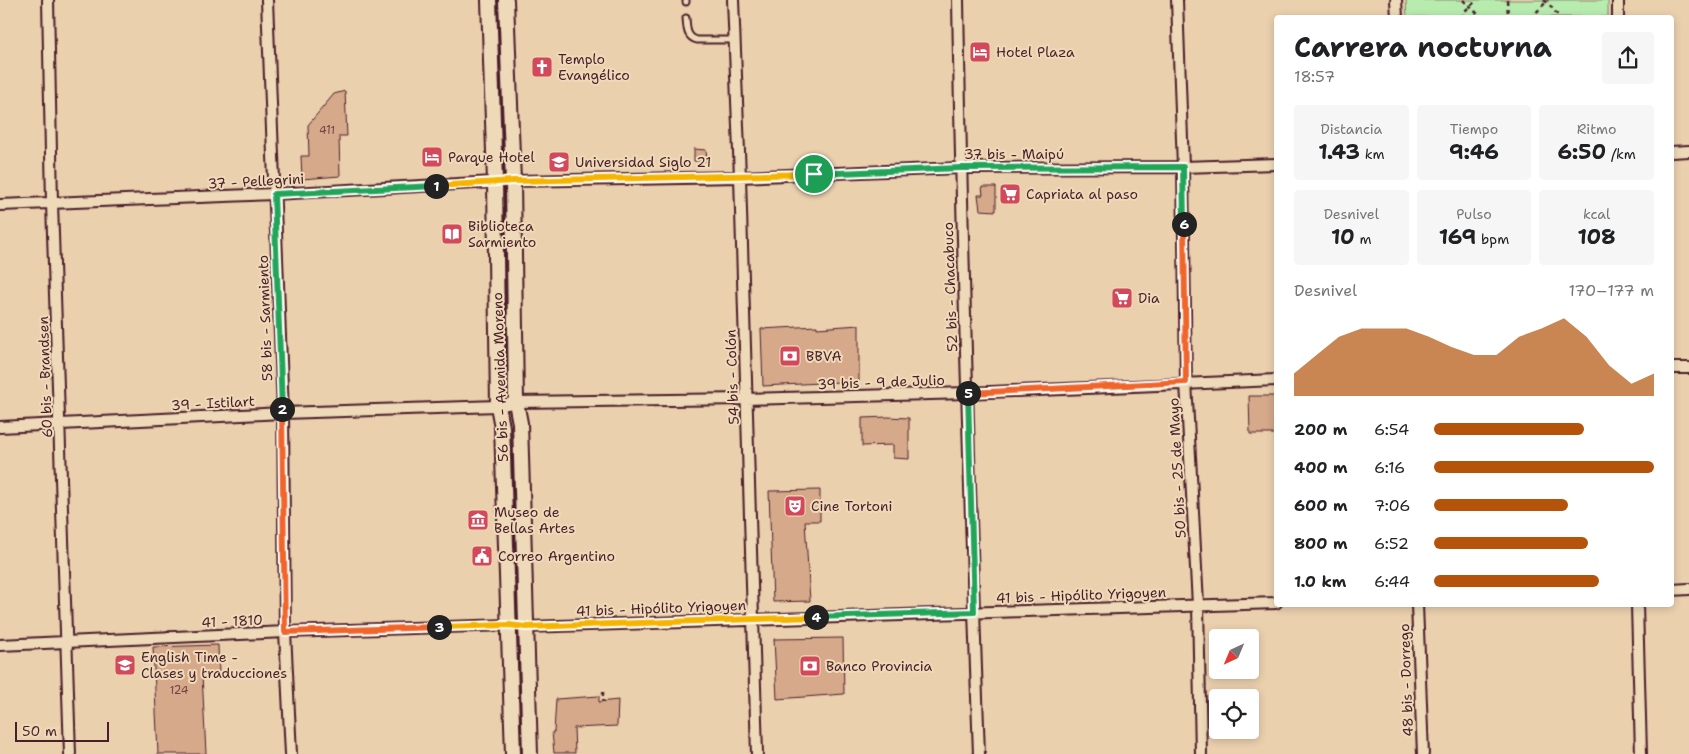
<!DOCTYPE html>
<html lang="es">
<head>
<meta charset="utf-8">
<style>
	body { margin:0; font-family:"Shantell Sans",sans-serif; background:#f6f6f6; color:#202124; height:100vh; display:flex; flex-direction:column; font-size:19px; white-space:nowrap }
	* { box-sizing:border-box; margin:0 }
	p { font-size:16px; color:#757577 }
	.icon { flex:none; width:28px; height:28px; fill:none; stroke:currentColor; stroke-width:2; stroke-linecap:round; stroke-linejoin:round }
	.map { position:relative; flex:1; overflow:hidden }
	.side { position:absolute; left:1274px; top:15px; width:400px; height:592px; display:flex; flex-direction:column; background:#fff; border-radius:5px; box-shadow:0 2px 8px #0003 }
	.side>* { flex:none }
	.needle { width:32px; rotate:224deg }
	.tools { position:absolute; left:1209px; top:629px; display:grid; gap:10px }
	.tools a { display:grid; place-items:center; width:50px; height:50px; border-radius:5px; background:#fff; box-shadow:0 2px 8px #0003; font-size:25px }
	.scale { position:absolute; left:15px; bottom:12px; width:94px; box-sizing:border-box; padding-left:5px; border:2px solid #4a1f2b; border-top:0; font-size:14px; line-height:18px; white-space:nowrap; color:#4a1f2b; -webkit-text-stroke:4px #eedab8; paint-order:stroke }
	.pin { position:absolute; display:grid; place-items:center; width:42px; height:42px; color:#fff; margin:-21px; border:2px solid #fff; border-radius:50%; box-shadow:0 1px 5px #0007 }
	.km { position:absolute; width:25px; height:25px; margin:-12px; border-radius:50%; background:#222; color:#fff; font-size:14px; line-height:25px; text-align:center }
	.round { display:grid; place-items:center; flex:none; width:52px; height:52px; border-radius:5px; background:#f6f6f6 }
	.overview { display:flex; align-items:center; justify-content:space-between; height:85px; padding:0 20px }
	h1 { font-size:28px; font-weight:700; line-height:38px }
	.metrics { display:grid; grid-template-columns:repeat(3,1fr); gap:8px; height:85px; padding:5px 20px }
	.metrics div { display:grid; align-content:center; border-radius:5px; background:#f6f6f6; text-align:center }
	.metrics b { font-size:21px; font-weight:700 }
	.metrics small { font-size:14px; font-weight:400 }
	.metrics p { font-size:14px }
	.chart { height:140px; padding:10px 20px }
	.chart p { display:flex; justify-content:space-between }
	.chart svg { width:100%; height:90px; margin-top:5px; fill:#b45309; opacity:.7 }
	ul { padding:0 20px; list-style:none; font-size:16px }
	li { display:grid; grid-template-columns:80px 60px 1fr; align-items:center; height:38px }
	li i { height:12px; border-radius:6px; background:#b45309 }
	.map>svg:first-child { display:block }
	.green { fill:#b7ecae; stroke:#80866c }
	.building { fill:#d5a98a; stroke:#4a1f2b }
	.lines { fill:none; stroke-linecap:round; stroke-linejoin:round }
	.lane-casing { stroke:#4a1f2b; stroke-width:9 }
	.street-casing { stroke:#4a1f2b; stroke-width:14 }
	.secondary-casing { stroke:#4a1f2b; stroke-width:18 }
	.path { stroke:#4a1f2b; stroke-width:2.5; stroke-dasharray:4 4; stroke-linecap:butt }
	.lane { stroke:#eedab8; stroke-width:5 }
	.street { stroke:#eedab8; stroke-width:10 }
	.secondary { stroke:#eedab8; stroke-width:14 }
	.split-1-casing { stroke:#fff; stroke-width:10 }
	.split-2-casing { stroke:#fff; stroke-width:10 }
	.split-3-casing { stroke:#fff; stroke-width:10 }
	.split-4-casing { stroke:#fff; stroke-width:10 }
	.split-5-casing { stroke:#fff; stroke-width:10 }
	.split-6-casing { stroke:#fff; stroke-width:10 }
	.split-7-casing { stroke:#fff; stroke-width:10 }
	.split-1 { stroke:#f5b400; stroke-width:6 }
	.split-2 { stroke:#22a559; stroke-width:6 }
	.split-3 { stroke:#f0652b; stroke-width:6 }
	.split-4 { stroke:#f5b400; stroke-width:6 }
	.split-5 { stroke:#22a559; stroke-width:6 }
	.split-6 { stroke:#f0652b; stroke-width:6 }
	.split-7 { stroke:#22a559; stroke-width:6 }
	.labels { text-anchor:middle; dominant-baseline:central; stroke-width:4; stroke-linejoin:round; paint-order:stroke }
	.number-label { font-size:11px; fill:#6d4243 }
	.poi-label { font-size:14px; fill:#4a1f2b; stroke:#eedab8; text-anchor:start }
	.street-label { font-size:14px; fill:#4a1f2b; stroke:#eedab8 }
</style>
</head>
<body>
<div class="map">
<svg width="1689" height="754" viewBox="0 0 1689 754">
	<rect width="100%" height="100%" fill="#ebd0ae"/>
	<filter id="ink" filterUnits="userSpaceOnUse"><feTurbulence type="fractalNoise" baseFrequency=".02" numOctaves="2"/><feDisplacementMap in="SourceGraphic" scale="10" xChannelSelector="R" yChannelSelector="G"/><feConvolveMatrix kernelMatrix="1 2 1 2 8 2 1 2 1" color-interpolation-filters="sRGB"/></filter>
	<g filter="url(#ink)">
		<path class="green" d="M496,0H501L505,146H500Z
			M1406,0H1608V17H1407Z
			M501,210H506L511,368H506Z
			M514,436L519,594H514L509,437Z
			M516,647H522L525,754H519Z"/>
		<path class="building" d="M345,91L347,136H339L340,176L302,179L301,156H309L308,125L334,94Z
			M694,149L706,150L707,161H694Z
			M982,187H996V211L980,210L978,195H983Z
			M859,325V381L763,386L761,329L817,326V328Z
			M1249,396H1276V434H1250Z
			M888,417L909,418V459L893,458V445L862,446V418Z
			M820,490V521H805L810,601L773,602L769,491Z
			M843,638L844,694L777,699L774,639Z
			M218,645L219,674H202L206,754H158L153,647Z
			M599,696V702L618,700L617,726L574,728L575,753H554L552,732H554L556,699Z"/>
		<g class="lines">
			<g class="lane-casing">
				<path id="lane" d="M686,0V2
					M686,18C687,28 686,37 697,40H734"/>
			</g>
			<g class="street-casing">
				<path id="street" d="M48,0L52,203L70,754
					M267,0L283,413L285,632L291,754
					M733,0L740,177L757,754
					M958,0C962,251 970,503 979,754
					M1177,0L1183,167L1186,382L1198,605L1201,754
					M1396,0L1397,18
					M1618,0V18
					M1671,152L1689,151
					M0,205L274,194L513,181L740,177L960,168L1183,167L1276,164
					M1671,368H1689
					M0,427L283,413L498,406L516,402L747,399L967,393L1276,380
					M1671,590L1689,589
					M1417,605L1423,754
					M1637,605L1641,754
					M0,645L285,632L509,625L526,627L1276,603"/>
			</g>
			<g class="secondary-casing">
				<path id="secondary" d="M489,0L495,182L498,406L502,427L513,754
					M506,0L513,181L516,402L520,423L530,754"/>
			</g>
			<path class="path" d="M1463,0L1482,18
				M1507,0L1508,15
				M1544,0L1548,3L1560,18
				M1462,18L1466,10L1477,0
				M1497,18L1508,15L1521,18
				M1531,18L1548,0
				M603,692V701"/>
			<use href="#lane" class="lane"/>
			<use href="#street" class="street"/>
			<use href="#secondary" class="secondary"/>
		</g>
	</g>
	<g class="lines" filter="url(#ink)">
		<g class="split-1-casing">
			<path id="split-1" d="M436,186L513,181L814,174"/>
		</g>
		<g class="split-2-casing">
			<path id="split-2" d="M282,409L274,194L436,186"/>
		</g>
		<g class="split-3-casing">
			<path id="split-3" d="M282,409L285,632L439,627"/>
		</g>
		<g class="split-4-casing">
			<path id="split-4" d="M439,627L509,625L526,627L816,617"/>
		</g>
		<g class="split-5-casing">
			<path id="split-5" d="M816,617L974,612L968,393"/>
		</g>
		<g class="split-6-casing">
			<path id="split-6" d="M968,393L1186,382L1184,224"/>
		</g>
		<g class="split-7-casing">
			<path id="split-7" d="M814,174L960,168L1183,167L1184,224"/>
		</g>
		<use href="#split-1" class="split-1"/>
		<use href="#split-2" class="split-2"/>
		<use href="#split-3" class="split-3"/>
		<use href="#split-4" class="split-4"/>
		<use href="#split-5" class="split-5"/>
		<use href="#split-6" class="split-6"/>
		<use href="#split-7" class="split-7"/>
	</g>
	<defs>
		<g id="hotel-square" transform="scale(1.125)"><rect x="-9" y="-9" width="18" height="18" rx="4" fill="#d1495b" stroke="#eedab8"/><path d="M-6-4.5h1.5V1H6V5H4.5V3h-9V5H-6ZM-4 0a1.8 1.8 0 1 1 3.6 0ZM.5 0V-2.5h3Q6-2.5 6 0Z" fill="#fff"/></g>
		<g id="church-square" transform="scale(1.125)"><rect x="-9" y="-9" width="18" height="18" rx="4" fill="#d1495b" stroke="#eedab8"/><path d="M-1.2-6h2.4v3.5h3.3v2.4h-3.3V6h-2.4V-.1h-3.3v-2.4h3.3Z" fill="#fff"/></g>
		<g id="university-square" transform="scale(1.125)"><rect x="-9" y="-9" width="18" height="18" rx="4" fill="#d1495b" stroke="#eedab8"/><path d="M0-5L7-2L0 1L-7-2ZM-4 1L0 2.5L4 1V4Q0 6-4 4Z" fill="#fff"/></g>
		<g id="supermarket-square" transform="scale(1.125)"><rect x="-9" y="-9" width="18" height="18" rx="4" fill="#d1495b" stroke="#eedab8"/><path d="M-6-5.5h2.5l.6 2H6L4.5 2H-2.5L-4.4-4H-6ZM-1.5 3.2a1.3 1.3 0 1 0 .1 0ZM3 3.2a1.3 1.3 0 1 0 .1 0Z" fill="#fff"/></g>
		<g id="library-square" transform="scale(1.125)"><rect x="-9" y="-9" width="18" height="18" rx="4" fill="#d1495b" stroke="#eedab8"/><path d="M-6-4Q-3-5.5-.7-3.5V5Q-3 3-6 4ZM6-4Q3-5.5 .7-3.5V5Q3 3 6 4Z" fill="#fff"/></g>
		<g id="bank-square" transform="scale(1.125)"><rect x="-9" y="-9" width="18" height="18" rx="4" fill="#d1495b" stroke="#eedab8"/><path d="M-6-4H6V4H-6ZM0-2.3a2.3 2.3 0 1 0 0 4.6a2.3 2.3 0 1 0 0-4.6Z" fill="#fff"/></g>
		<g id="theatre-square" transform="scale(1.125)"><rect x="-9" y="-9" width="18" height="18" rx="4" fill="#d1495b" stroke="#eedab8"/><path d="M-5-5.5Q0-4 5-5.5V0Q5 5 0 6Q-5 5-5 0ZM-3.3-2.5H-1v1.5H-3.3ZM1-2.5H3.3v1.5H1ZM-2.8 1Q0 5.5 2.8 1Z" fill="#fff"/></g>
		<g id="museum-square" transform="scale(1.125)"><rect x="-9" y="-9" width="18" height="18" rx="4" fill="#d1495b" stroke="#eedab8"/><path d="M0-6L6-3V-2H-6V-3ZM-5-1h2V3h-2ZM-1-1h2V3h-2ZM3-1h2V3H3ZM-6 4H6V6H-6Z" fill="#fff"/></g>
		<g id="civic-square" transform="scale(1.125)"><rect x="-9" y="-9" width="18" height="18" rx="4" fill="#d1495b" stroke="#eedab8"/><path d="M-.6-6.5H3V-4.5H.6V-3L4-1V1h2V6H-6V1h2V-1L-.6-3ZM-1.2 2.5V6h2.4V2.5Z" fill="#fff"/></g>
		<g id="school-square" transform="scale(1.125)"><rect x="-9" y="-9" width="18" height="18" rx="4" fill="#d1495b" stroke="#eedab8"/><path d="M0-5L7-2L0 1L-7-2ZM-4 1L0 2.5L4 1V4Q0 6-4 4Z" fill="#fff"/></g>
	</defs>
	<g fill-rule="evenodd">
		<use href="#hotel-square" x="980" y="52"/>
		<use href="#church-square" x="542" y="67"/>
		<use href="#hotel-square" x="432" y="157"/>
		<use href="#university-square" x="559" y="162"/>
		<use href="#supermarket-square" x="1010" y="194"/>
		<use href="#library-square" x="452" y="234"/>
		<use href="#supermarket-square" x="1122" y="298"/>
		<use href="#bank-square" x="790" y="356"/>
		<use href="#theatre-square" x="795" y="506"/>
		<use href="#museum-square" x="478" y="520"/>
		<use href="#civic-square" x="482" y="556"/>
		<use href="#school-square" x="125" y="665"/>
		<use href="#bank-square" x="810" y="666"/>
	</g>
	<g class="labels">
		<g class="number-label">
			<text x="327" y="130">411</text>
			<text x="179" y="690">124</text>
		</g>
		<g class="poi-label">
			<text x="996" y="52">Hotel Plaza</text>
			<text x="558" y="59">Templo<tspan x="558" dy="16">Evangélico</tspan></text>
			<text x="448" y="157">Parque Hotel</text>
			<text x="575" y="162">Universidad Siglo 21</text>
			<text x="1026" y="194">Capriata al paso</text>
			<text x="468" y="226">Biblioteca<tspan x="468" dy="16">Sarmiento</tspan></text>
			<text x="1138" y="298">Dia</text>
			<text x="806" y="356">BBVA</text>
			<text x="811" y="506">Cine Tortoni</text>
			<text x="494" y="512">Museo de<tspan x="494" dy="16">Bellas Artes</tspan></text>
			<text x="498" y="556">Correo Argentino</text>
			<text x="141" y="657">English Time -<tspan x="141" dy="16">Clases y traducciones</tspan></text>
			<text x="826" y="666">Banco Provincia</text>
		</g>
		<g class="street-label">
			<text x="1014" y="154">37 bis - Maipú</text>
			<text transform="translate(256 181) rotate(-3)">37 - Pellegrini</text>
			<text transform="translate(950 287) rotate(-92)">52 bis - Chacabuco</text>
			<text transform="translate(265 318) rotate(-92)">58 bis - Sarmiento</text>
			<text transform="translate(45 377) rotate(-92)">60 bis - Brandsen</text>
			<text transform="translate(500 377) rotate(-92)">56 bis - Avenida Moreno</text>
			<text transform="translate(732 377) rotate(-92)">54 bis - Colón</text>
			<text transform="translate(881 382) rotate(-2)">39 bis - 9 de Julio</text>
			<text transform="translate(213 403) rotate(-3)">39 - Istilart</text>
			<text transform="translate(1177 468) rotate(-93)">50 bis - 25 de Mayo</text>
			<text transform="translate(1081 595) rotate(-2)">41 bis - Hipólito Yrigoyen</text>
			<text transform="translate(661 608) rotate(-2)">41 bis - Hipólito Yrigoyen</text>
			<text transform="translate(232 621) rotate(-3)">41 - 1810</text>
			<text transform="translate(1406 680) rotate(-92)">48 bis - Dorrego</text>
		</g>
	</g>
</svg>
<div class="tools">
<a><svg class="needle" viewBox="-14 -14 28 28"><path d="M0-13l5 13h-10z" fill="#e53935"/><path d="M0 13l5-13h-10z" fill="#757577"/></svg></a>
<a><svg class="icon" aria-label="locate" viewBox="0 0 24 24"><circle cx="12" cy="12" r="6"/><path d="M12 2v4M12 18v4M2 12h4M18 12h4"/></svg></a>
</div>
<div class="scale">50 m</div>
<div class="pin" style="left:814px;top:174px;background:#1e9e55"><svg class="icon" aria-label="arrive" viewBox="0 0 24 24"><path d="M6 21V4h12l-3 4 3 4H6"/></svg></div>
<b class="km" style="left:436px;top:186px">1</b>
<b class="km" style="left:282px;top:409px">2</b>
<b class="km" style="left:439px;top:627px">3</b>
<b class="km" style="left:816px;top:617px">4</b>
<b class="km" style="left:968px;top:393px">5</b>
<b class="km" style="left:1184px;top:224px">6</b>
<section class="side">
<div class="overview"><div><h1>Carrera nocturna</h1><p>18:57</p></div><a class="round"><svg class="icon" aria-label="share" viewBox="0 0 24 24"><path d="M12 15V3M7 8l5-5 5 5M5 13v7h14v-7"/></svg></a></div>
<div class="metrics">
<div><p>Distancia</p><b>1.43<small> km</small></b></div>
<div><p>Tiempo</p><b>9:46</b></div>
<div><p>Ritmo</p><b>6:50<small> /km</small></b></div>
</div>
<div class="metrics">
<div><p>Desnivel</p><b>10<small> m</small></b></div>
<div><p>Pulso</p><b>169<small> bpm</small></b></div>
<div><p>kcal</p><b>108</b></div>
</div>
<div class="chart"><p><span>Desnivel</span>170–177 m</p>
<svg viewBox="0 0 160 44" preserveAspectRatio="none"><path d="M0 44V33L10 24L20 15L30 11L40 11L50 11L60 15L70 20L80 24L90 24L100 15L110 11L120 6L130 15L140 29L150 38L160 33V44z"/></svg>
</div>
<ul>
<li><b>200 m</b>6:54<i style="width:68%"></i></li>
<li><b>400 m</b>6:16<i style="width:100%"></i></li>
<li><b>600 m</b>7:06<i style="width:61%"></i></li>
<li><b>800 m</b>6:52<i style="width:70%"></i></li>
<li><b>1.0 km</b>6:44<i style="width:75%"></i></li>
</ul>
</section>
</div>
</body>
</html>
